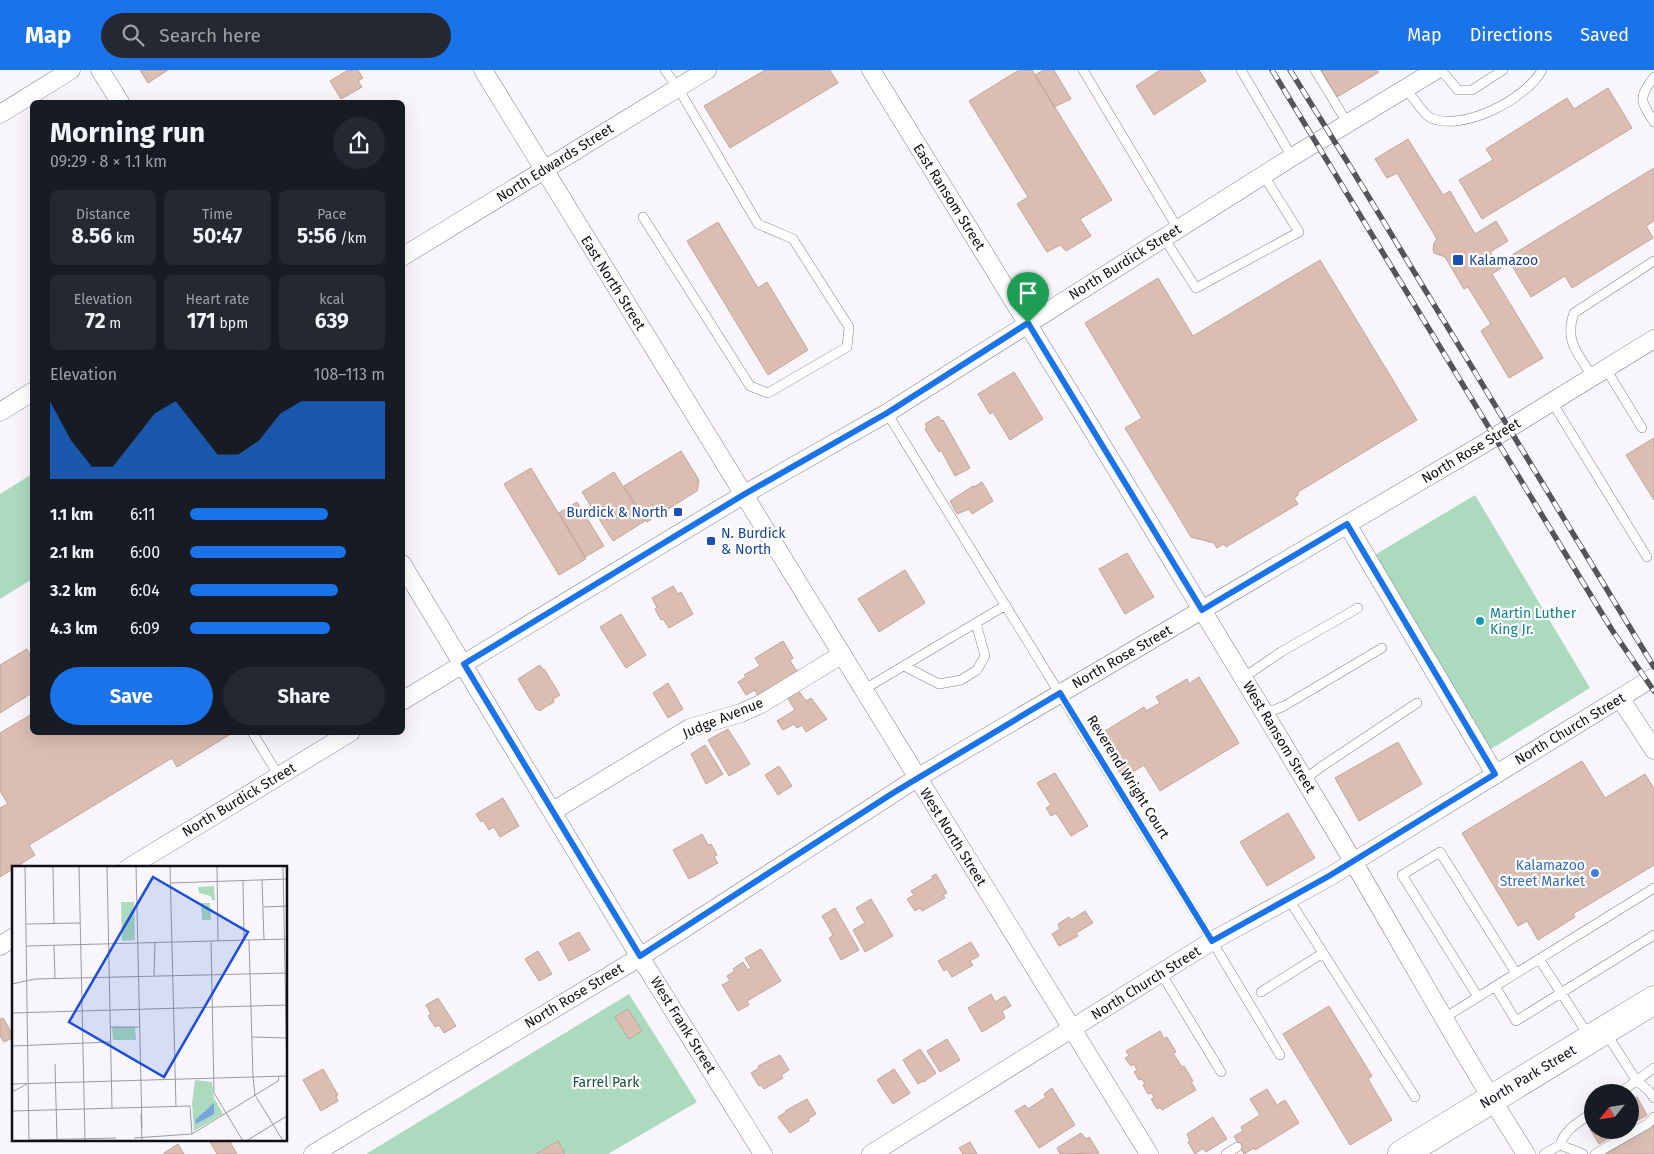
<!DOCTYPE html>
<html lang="en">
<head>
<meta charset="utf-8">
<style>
	body { margin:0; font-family:"Fira Sans",sans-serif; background:#242831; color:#f1f3f6; height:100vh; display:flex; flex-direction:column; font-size:19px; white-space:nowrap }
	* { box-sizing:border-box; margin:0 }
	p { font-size:16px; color:#9ea1a6 }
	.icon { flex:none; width:28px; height:28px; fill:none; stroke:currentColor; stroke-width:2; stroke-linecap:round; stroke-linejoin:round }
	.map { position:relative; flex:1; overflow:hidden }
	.details { position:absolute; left:30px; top:30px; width:375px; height:635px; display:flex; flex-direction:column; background:#171b24; border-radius:8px; box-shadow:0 5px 20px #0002 }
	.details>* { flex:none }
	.needle { width:32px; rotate:240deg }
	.buttons { position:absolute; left:1584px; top:1014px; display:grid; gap:10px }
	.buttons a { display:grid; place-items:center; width:55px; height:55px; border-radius:50%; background:#171b24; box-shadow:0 5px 20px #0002; font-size:25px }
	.pin { position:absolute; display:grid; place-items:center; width:42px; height:42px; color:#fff; margin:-51px -21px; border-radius:50% 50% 50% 0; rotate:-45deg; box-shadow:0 0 5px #0007 }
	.pin .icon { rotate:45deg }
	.round { display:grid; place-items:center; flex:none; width:52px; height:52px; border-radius:26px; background:#242831 }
	.summary { display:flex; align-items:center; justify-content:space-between; height:85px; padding:0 20px }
	h1 { font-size:28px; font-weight:700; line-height:38px }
	.stats { display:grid; grid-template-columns:repeat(3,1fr); gap:8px; height:85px; padding:5px 20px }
	.stats div { display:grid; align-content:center; border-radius:8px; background:#242831; text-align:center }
	.stats b { font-size:21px; font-weight:700 }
	.stats small { font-size:14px; font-weight:400 }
	.stats p { font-size:14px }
	.chart { height:140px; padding:10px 20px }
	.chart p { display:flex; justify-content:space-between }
	.chart svg { width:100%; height:90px; margin-top:5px; fill:#1a73e8; opacity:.7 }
	.cta { display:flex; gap:10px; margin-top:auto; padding:10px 20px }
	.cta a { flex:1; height:58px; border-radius:30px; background:#1a73e8; color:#fff; font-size:20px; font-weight:700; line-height:58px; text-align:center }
	.cta a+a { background:#242831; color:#f1f3f6 }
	ul { padding:0 20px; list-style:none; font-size:16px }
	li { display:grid; grid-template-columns:80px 60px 1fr; align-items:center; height:38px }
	li i { height:12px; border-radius:6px; background:#1a73e8 }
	header { display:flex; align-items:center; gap:30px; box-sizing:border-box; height:70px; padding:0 25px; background:#1a73e8; color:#fff }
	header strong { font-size:24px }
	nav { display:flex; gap:28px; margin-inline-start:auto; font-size:18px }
	.search { width:350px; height:45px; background:#242831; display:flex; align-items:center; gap:12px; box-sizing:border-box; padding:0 18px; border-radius:28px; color:#9ea1a6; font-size:19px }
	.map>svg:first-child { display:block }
	.green { fill:#abdabe }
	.building { fill:#dbbdb2; stroke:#c1a49a }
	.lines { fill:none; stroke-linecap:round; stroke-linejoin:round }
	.lane-casing { stroke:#867d95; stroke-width:10 }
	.street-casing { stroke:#867d95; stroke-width:19 }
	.primary-casing { stroke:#867d95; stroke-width:29 }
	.lane { stroke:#fff; stroke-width:9 }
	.street { stroke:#fff; stroke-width:18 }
	.primary { stroke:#fff; stroke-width:28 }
	.rail-casing { stroke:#56535b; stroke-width:5.5 }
	.rail { stroke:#fff; stroke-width:4; stroke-dasharray:11; stroke-linecap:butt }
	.route-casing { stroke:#fff; stroke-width:10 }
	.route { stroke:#1a73e8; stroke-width:6 }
	.transit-dot { fill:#1a4fb4; stroke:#fff; stroke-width:2 }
	.culture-dot { fill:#0f9aa8; stroke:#fff; stroke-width:2 }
	.shop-dot { fill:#3f7fe0; stroke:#fff; stroke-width:2 }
	.labels { text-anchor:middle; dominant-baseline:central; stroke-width:4.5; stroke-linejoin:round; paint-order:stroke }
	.street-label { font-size:14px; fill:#110d16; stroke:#fff }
	.transit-label { font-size:14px; fill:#164399; stroke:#fff; text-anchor:start }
	.culture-label { font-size:14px; fill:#0d838f; stroke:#fff; text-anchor:start }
	.shop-label { font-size:14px; fill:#366cbe; stroke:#fff; text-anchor:end }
	.park-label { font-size:14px; fill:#175236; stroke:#fff }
	.inset-road { fill:none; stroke:#9c999f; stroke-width:1 }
	.view { fill:#1d4ed8; fill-opacity:0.15; stroke:#1d4ed8; stroke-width:2.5 }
	.inset-edge { fill:none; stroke:#110d16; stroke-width:2.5 }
</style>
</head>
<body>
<header>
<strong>Map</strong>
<div class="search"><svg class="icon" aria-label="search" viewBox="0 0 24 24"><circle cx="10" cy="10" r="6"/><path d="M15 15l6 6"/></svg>Search here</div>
<nav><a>Map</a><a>Directions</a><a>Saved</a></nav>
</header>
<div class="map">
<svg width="1654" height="1084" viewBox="0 0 1654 1084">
	<rect width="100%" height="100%" fill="#f8f6fb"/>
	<path class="green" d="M32,404V509L0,529V424Z
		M1475,425L1590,618L1483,684L1368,489Z
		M629,924L697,1032L608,1084H366Z"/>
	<path class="building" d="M140,0H168L148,13Z
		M348,0H358L363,8L358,11L362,17L341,29L330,11Z
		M765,0H830L838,13L730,78L704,36Z
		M1019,0H1032L1112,130L1080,149L1091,166L1066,181L1060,175L1047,182L1017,134L1028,127L969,31Z
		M1044,0H1054L1071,29L1054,37L1035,5Z
		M1160,0H1199L1206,11L1154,45L1136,16Z
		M1321,0H1377L1379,2L1337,27Z
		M1608,18L1632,58L1482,149L1459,110L1493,90L1486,79L1567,28L1574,39Z
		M1408,69L1443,125L1450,121L1475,164L1496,151L1508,171L1490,182L1501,198L1492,204L1543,288L1509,308L1481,261L1491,254L1468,217L1464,219L1445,187L1434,183L1433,179L1434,173L1437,169L1397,103L1387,108L1375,89Z
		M1654,98V151L1646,156L1653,168L1572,218L1565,206L1531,227L1507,188Z
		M718,152L758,218L767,212L808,280L768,305L687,171Z
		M1320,190L1417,350L1298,422V425L1294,428L1298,434L1226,477L1224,474L1217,478L1214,473L1191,467L1125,358L1142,348L1085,253L1158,208L1193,266Z
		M1014,302L1043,349L1010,370L993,342L990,344L978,324Z
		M938,346L942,351L943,350L970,398L955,406L941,380L939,382L925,359L927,358L925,354Z
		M1654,368V430L1626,385Z
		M681,381L699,410L697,421L647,452L624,416Z
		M531,398L586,489L559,505L504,414Z
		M614,402L645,451L613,471L582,422Z
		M982,412L993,431L972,444L969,439L957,444L950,431L973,416L974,417Z
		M577,432L604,476L585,487L559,443Z
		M1127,483L1154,527L1125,544L1099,499Z
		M905,500L925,533L879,562L858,529Z
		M673,516L678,524L681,522L693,544L669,558L663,549L661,550L655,539L657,537L652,528Z
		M621,544L646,585L626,598L600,557Z
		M783,571L793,588L790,591L799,604L759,628L755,620L746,625L738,612L746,607L744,605L760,596L755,588Z
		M27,579L32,589V623L0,643V595Z
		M540,595L543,600L544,599L560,625L553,629L554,632L539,641L537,639H536L518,609Z
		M1199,607L1239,673L1160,721L1144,695L1123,708L1097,666L1144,637L1146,641L1160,633L1156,627L1187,609L1189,614Z
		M668,613L683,639L668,648L653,623Z
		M798,620L806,631L811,628L827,649L806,662L802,655L797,658L794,654L783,660L777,651L795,640L787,627Z
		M32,644V662H234L177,697L172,688L29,775L35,785L0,807V738L8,734L0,721V663Z
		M728,659L750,694L729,706L708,670Z
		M1398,672L1422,714L1359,751L1335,708Z
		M705,675L723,704L706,714L691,684Z
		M1582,691L1605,728L1645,704L1654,719V795L1573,844L1575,847L1538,870L1527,851L1518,856L1462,763Z
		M779,696L792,716L778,725L765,705Z
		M1055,703L1088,756L1071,766L1056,743L1051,746L1046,738L1051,735L1037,713Z
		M503,728L519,756L500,767L494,757L489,760L483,750L481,752L476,744Z
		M1288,743L1315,788L1267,816L1240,772Z
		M702,764L708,775L711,774L717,785L714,787L718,793L689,809L673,780Z
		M936,804L947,823L943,825L945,828L922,841L920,838L915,841L907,829L914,825L911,821L933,808L932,806Z
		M871,829L893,866L865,882L853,860L865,853L856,838Z
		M835,838L859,880L841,890L829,868L833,865L822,846Z
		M1085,841L1093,853L1076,863L1078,866L1059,876L1052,864L1060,859L1058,854L1069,847L1071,850Z
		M579,862L590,880L569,891L559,873Z
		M971,872L979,886L970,891L973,895L952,907L947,899L944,901L938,891Z
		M761,879L781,911L747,931L749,935L738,941L722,915L730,911L727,906L735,901L733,899L743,892L748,900L751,898L745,888Z
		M538,881L552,904L539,911L525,889Z
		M991,924L995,932L1005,926L1011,936L1002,941L1005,948L982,962L968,938Z
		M438,928L456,956L444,963L439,955L435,957L428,946L431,944L426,935Z
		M1329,936L1372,1006L1368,1009L1392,1050L1350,1075L1283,964Z
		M628,939L642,961L629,969L615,947Z
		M3,948L14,967L4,972L0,966V949Z
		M1160,961L1164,969L1167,967L1176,982L1173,983L1182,997L1184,996L1193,1011L1191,1012L1196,1020L1162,1040L1160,1037L1157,1039L1151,1029L1154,1028L1152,1023L1148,1024L1143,1015L1145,1014L1142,1009L1139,1010L1134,1002L1137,1000L1134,994L1131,996L1125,988L1129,986L1126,981Z
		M947,969L960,990L940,1002L927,981Z
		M920,979L936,1003L924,1012L923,1011L918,1014L903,990Z
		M780,985L789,1000L781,1005L783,1008L764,1019L761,1015L759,1016L751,1003L759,998L758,996Z
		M323,999L338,1025L336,1026L338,1031L321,1041L303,1010Z
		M894,999L910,1023L893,1034L877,1010Z
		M1052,1018L1075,1055L1039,1078L1015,1041L1025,1035L1028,1039L1046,1027L1044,1024Z
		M1267,1019L1277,1035L1285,1030L1299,1053L1255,1080L1254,1078L1244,1084L1234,1066L1243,1061L1241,1057L1260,1045L1250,1029Z
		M1637,1027L1647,1045L1630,1055V1031Z
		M807,1029L816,1044L808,1049L809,1051L790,1063L778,1047L786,1042L785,1041Z
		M1213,1047L1227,1069L1206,1082L1203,1078L1195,1084L1188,1072L1190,1071L1187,1064Z
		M1654,1055V1084H1606Z
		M1592,1058V1060H1622L1599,1074L1590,1059Z
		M1081,1063L1086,1069L1089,1067L1099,1083L1060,1084L1057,1078Z
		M209,1070H229L237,1084H217Z
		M558,1071L565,1084H536Z
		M970,1072L977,1084H963L959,1078Z
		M178,1074L184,1084H164V1083Z"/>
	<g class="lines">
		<g class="lane-casing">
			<path id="lane" d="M1083,0L1178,159
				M1241,0L1292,87
				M1315,0L1348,54
				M1441,0L1458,20H1472L1503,0
				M1654,7C1638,29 1640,30 1654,52
				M1406,19C1412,26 1424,45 1431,48C1463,62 1526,29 1542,0
				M643,147L750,316L768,323L847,277L849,257L793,169L758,154L678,18L665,0
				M1164,168L1196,218L1299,162L1264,106
				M1606,299L1642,358
				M1593,307C1578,284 1564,271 1574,243L1654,191
				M1552,332L1647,487
				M887,343L1212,871L1280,985
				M904,596L939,614L961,610L977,600L985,586L976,553
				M1243,608L1281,582L1358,538
				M863,620L1006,535
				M1264,644L1284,636L1382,578
				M252,662L279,706
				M1304,710L1321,697L1417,633
				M1288,828L1415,1027
				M1539,889L1589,966
				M1161,903L1221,1002
				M1495,916L1516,951L1654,865
				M1261,922L1323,883
				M1478,927L1402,805L1440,782L1516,903
				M1444,948L1654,818
				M1606,963L1636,1010L1649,1021L1654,1028
				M1621,1022L1654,998
				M1560,1075L1583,1084
				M1226,1084L1237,1077
				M1544,1084L1560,1075C1565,1059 1579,1052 1592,1043
				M1595,1084L1649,1053L1654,1047"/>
		</g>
		<g class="street-casing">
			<path id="street" d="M100,0L120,32
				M483,0L1149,1084
				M871,0C1024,247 1176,495 1325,744C1393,857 1455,973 1526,1084
				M0,44L71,0
				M402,187L707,0
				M0,342L32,322
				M1347,454L1495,704
				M402,494L640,887L763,1084
				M1620,628L1654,680
				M402,631L743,425L887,343L1292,87L1436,0
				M553,741L690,658L741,643L761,634L841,585
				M128,798L351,662
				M0,876L14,867
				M313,1084L640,887L917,708L1485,373L1654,269
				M871,1084L1212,871L1329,807L1654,607"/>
		</g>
		<g class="primary-casing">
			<path id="primary" d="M1402,1084L1654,930"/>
		</g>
		<use href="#lane" class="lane"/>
		<use href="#street" class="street"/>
		<use href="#primary" class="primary"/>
		<g class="rail-casing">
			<path id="rail" d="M1272,0L1571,493L1612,560L1654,621
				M1290,0L1348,93L1654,597"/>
		</g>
		<use href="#rail" class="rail"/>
	</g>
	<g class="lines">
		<g class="route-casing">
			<path id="route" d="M1028,253L1202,540L1347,454L1495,704L1329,806L1212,871L1060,623L893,723L640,886L464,594L743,425L887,343Z"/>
		</g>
		<use href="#route" class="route"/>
	</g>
	<g class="transit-dot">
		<rect x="1452" y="184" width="12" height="12" rx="2.5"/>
		<rect x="673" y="437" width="10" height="10" rx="2.5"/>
		<rect x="706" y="466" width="10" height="10" rx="2.5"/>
	</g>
	<circle class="culture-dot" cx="1480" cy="551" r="5"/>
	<circle class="shop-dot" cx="1595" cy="803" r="5"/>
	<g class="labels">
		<g class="street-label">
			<text transform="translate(555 93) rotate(-32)">North Edwards Street</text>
			<text transform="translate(949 127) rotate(58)">East Ransom Street</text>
			<text transform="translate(1125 192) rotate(-32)">North Burdick Street</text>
			<text transform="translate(613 213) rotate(58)">East North Street</text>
			<text transform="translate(1471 381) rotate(-31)">North Rose Street</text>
			<text transform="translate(1122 587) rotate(-30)">North Rose Street</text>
			<text transform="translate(723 648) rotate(-22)">Judge Avenue</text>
			<text transform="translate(1570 659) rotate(-31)">North Church Street</text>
			<text transform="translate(1279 667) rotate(59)">West Ransom Street</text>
			<text transform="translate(1128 707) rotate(58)">Reverend Wright Court</text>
			<text transform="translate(239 730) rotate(-31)">North Burdick Street</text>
			<text transform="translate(953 767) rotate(58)">West North Street</text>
			<text transform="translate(1146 913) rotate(-32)">North Church Street</text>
			<text transform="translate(574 926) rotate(-31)">North Rose Street</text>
			<text transform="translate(683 955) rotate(58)">West Frank Street</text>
			<text transform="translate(1528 1007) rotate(-31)">North Park Street</text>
		</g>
		<g class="transit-label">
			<text x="1469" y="190">Kalamazoo</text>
			<text x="668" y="442" text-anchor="end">Burdick &amp; North</text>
			<text x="721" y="463">N. Burdick<tspan x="721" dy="16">&amp; North</tspan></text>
		</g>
		<g class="culture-label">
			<text x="1490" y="543">Martin Luther<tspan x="1490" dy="16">King Jr.</tspan></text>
		</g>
		<g class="shop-label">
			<text x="1585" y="795">Kalamazoo<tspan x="1585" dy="16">Street Market</tspan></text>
		</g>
		<g class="park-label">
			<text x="606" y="1012">Farrel Park</text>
		</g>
	</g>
	<g transform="translate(12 796)">
		<rect width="275" height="275" fill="#f8f6fb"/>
		<path d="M202,20L203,34H200L199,30L187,27L186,21ZM109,36H122L123,74L110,75ZM189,37H198L199,54H190ZM100,161H123L124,174H101ZM183,214L200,216L202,232L211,248L182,265L180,237Z" fill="#abdabe"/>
		<path d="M202,237V248L184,258L183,254Z" fill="#77a6df"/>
		<path class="inset-road" d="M13,0L17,275M41,0L42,58M67,0L73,275M95,0L100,243M124,0L130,262M158,0L164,241M205,0L206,75M271,0L275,210M250,14L252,74M231,15L232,74M159,17L275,13M252,41L275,40M14,58L68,57M237,74L241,211M199,75L202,227L231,275M15,80L275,73M42,80L43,113M142,110L143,77M0,118L23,113L275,107M0,147L275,139M98,161H128M240,171L274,172M0,180L98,176M43,198L45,274M241,211L243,229L271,275M0,218L275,210M0,226L15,218M0,245L178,240L180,268M129,248L130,275M122,272L180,268L266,215L267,210M17,274L104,272M234,275L275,250"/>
		<path class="view" d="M141,11L236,66L152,211L57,156Z"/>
		<rect width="275" height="275" class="inset-edge"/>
	</g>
</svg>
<div class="buttons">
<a><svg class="needle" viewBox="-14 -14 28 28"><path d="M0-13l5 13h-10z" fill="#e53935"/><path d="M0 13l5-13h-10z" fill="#9ea1a6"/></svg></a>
</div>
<div class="pin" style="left:1028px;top:253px;background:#1e9e55"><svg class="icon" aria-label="arrive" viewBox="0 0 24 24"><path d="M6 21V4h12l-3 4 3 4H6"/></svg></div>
<section class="details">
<div class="summary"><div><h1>Morning run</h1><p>09:29 · 8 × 1.1 km</p></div><a class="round"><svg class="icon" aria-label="share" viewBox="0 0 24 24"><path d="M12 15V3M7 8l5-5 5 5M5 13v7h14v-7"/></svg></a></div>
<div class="stats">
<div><p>Distance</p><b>8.56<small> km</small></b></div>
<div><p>Time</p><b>50:47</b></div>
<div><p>Pace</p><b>5:56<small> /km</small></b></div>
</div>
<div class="stats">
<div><p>Elevation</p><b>72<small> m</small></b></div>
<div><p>Heart rate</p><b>171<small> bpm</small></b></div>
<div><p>kcal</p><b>639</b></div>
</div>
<div class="chart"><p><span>Elevation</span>108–113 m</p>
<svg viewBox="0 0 160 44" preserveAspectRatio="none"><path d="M0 44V6L10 25L20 38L30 38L40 25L50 12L60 6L70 19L80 32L90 32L100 25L110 12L120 6L130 6L140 6L150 6L160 6V44z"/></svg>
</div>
<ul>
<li><b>1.1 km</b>6:11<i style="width:71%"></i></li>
<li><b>2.1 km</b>6:00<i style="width:80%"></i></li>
<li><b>3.2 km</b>6:04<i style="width:76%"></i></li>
<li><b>4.3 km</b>6:09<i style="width:72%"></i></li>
</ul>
<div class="cta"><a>Save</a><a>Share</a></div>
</section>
</div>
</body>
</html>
